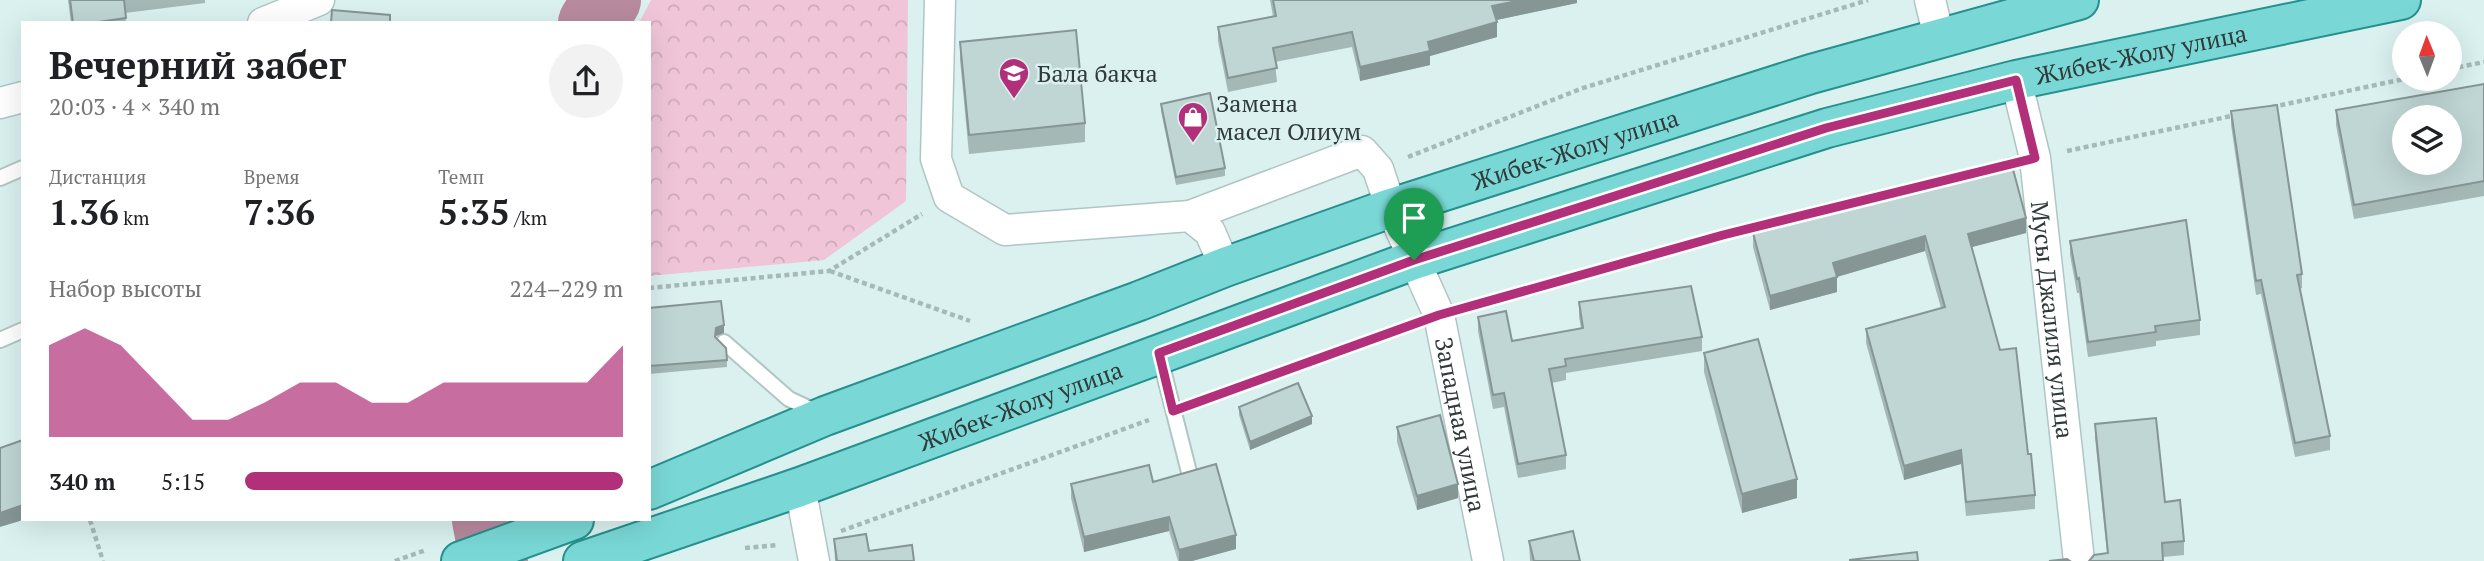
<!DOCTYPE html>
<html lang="ru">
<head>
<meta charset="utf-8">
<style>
	body { margin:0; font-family:"PT Serif",serif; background:#f2f2f2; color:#202124; height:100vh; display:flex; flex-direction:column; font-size:26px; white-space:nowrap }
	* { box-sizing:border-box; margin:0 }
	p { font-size:23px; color:#757577 }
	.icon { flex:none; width:38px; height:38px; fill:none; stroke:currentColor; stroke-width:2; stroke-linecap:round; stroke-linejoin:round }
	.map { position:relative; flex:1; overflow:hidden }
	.sheet { position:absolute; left:21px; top:21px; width:630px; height:500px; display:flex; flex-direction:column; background:#fff; border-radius:0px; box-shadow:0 7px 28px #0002 }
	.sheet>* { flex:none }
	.needle { width:46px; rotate:359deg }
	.tools { position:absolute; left:2392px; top:21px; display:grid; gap:14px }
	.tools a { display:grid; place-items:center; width:70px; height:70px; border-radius:50%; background:#fff; box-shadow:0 7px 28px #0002; font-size:35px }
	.pin { position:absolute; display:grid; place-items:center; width:60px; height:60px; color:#fff; margin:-72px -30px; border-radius:50% 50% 50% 0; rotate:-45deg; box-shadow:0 0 7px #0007 }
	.pin .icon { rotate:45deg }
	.round { display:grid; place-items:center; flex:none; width:74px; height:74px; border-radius:37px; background:#f2f2f2 }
	.overview { display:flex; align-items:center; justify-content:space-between; height:119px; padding:0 28px }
	h1 { font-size:38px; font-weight:700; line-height:52px }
	.figures { display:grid; grid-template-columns:repeat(3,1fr); gap:10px; height:119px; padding:7px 28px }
	.figures div { display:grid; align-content:center }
	.figures b { font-size:35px; font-weight:700 }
	.figures small { font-size:19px; font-weight:400 }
	.figures p { font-size:19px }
	.chart { height:196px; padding:14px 28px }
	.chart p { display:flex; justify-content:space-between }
	.chart svg { width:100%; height:126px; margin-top:7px; fill:#b23079; opacity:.7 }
	ul { padding:0 28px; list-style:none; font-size:23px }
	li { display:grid; grid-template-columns:112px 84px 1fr; align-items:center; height:52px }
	li i { height:18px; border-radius:9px; background:#b23079 }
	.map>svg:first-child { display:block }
	.forest { fill:url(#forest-crowns) }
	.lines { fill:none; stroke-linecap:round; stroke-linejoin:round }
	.river { stroke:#b88a9e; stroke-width:68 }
	.service-casing { stroke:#b0c6c5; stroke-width:18 }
	.minor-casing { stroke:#b0c6c5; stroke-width:33 }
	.primary-casing { stroke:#25908d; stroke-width:42 }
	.path { stroke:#a6b9b8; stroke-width:4.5; stroke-dasharray:5 3.5; stroke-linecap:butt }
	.service { stroke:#fff; stroke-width:14 }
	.minor { stroke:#fff; stroke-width:30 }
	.primary { stroke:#79d8d6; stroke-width:38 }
	.wall { fill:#a4b8b6 }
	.shaded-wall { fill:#869694 }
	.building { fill:#bfd6d4; stroke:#869694; stroke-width:2; fill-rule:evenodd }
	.route-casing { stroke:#fff; stroke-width:14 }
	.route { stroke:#b23079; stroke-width:9 }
	.labels { text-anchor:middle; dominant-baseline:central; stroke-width:5; stroke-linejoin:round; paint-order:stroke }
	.street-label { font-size:24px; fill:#313a3a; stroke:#daf1f0 }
	.poi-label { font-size:24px; fill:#313a3a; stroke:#daf1f0; text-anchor:start }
</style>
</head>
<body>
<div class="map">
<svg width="2484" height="561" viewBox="0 0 2484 561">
	<defs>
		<pattern id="forest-crowns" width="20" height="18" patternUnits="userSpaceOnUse" patternTransform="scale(1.75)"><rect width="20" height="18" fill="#f0c5d8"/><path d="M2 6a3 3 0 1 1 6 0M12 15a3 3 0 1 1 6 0" fill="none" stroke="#ceaaba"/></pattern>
	</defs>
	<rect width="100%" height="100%" fill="#daf1f0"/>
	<path class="forest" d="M651,0H908L906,201L824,260L649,276V23H639Z"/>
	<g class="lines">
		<path class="river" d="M592,23L607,0
			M486,520L494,561"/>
		<g class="service-casing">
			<path id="service" d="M0,178L23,168
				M0,340L23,330
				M724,342L789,399L817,412
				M1159,354L1190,476"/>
		</g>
		<g class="minor-casing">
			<g id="minor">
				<path d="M940,0L936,159L949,197L1005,230L1190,216L1210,232L1225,267"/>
				<path d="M1930,0L1939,37"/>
				<path d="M263,23L319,0"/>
				<path id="s1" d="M2016,80L2035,158L2079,561"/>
				<path d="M0,103L23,97"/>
				<path id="s2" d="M1190,216L1362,151L1378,169L1391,208L1439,315L1488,561"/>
				<path d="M800,487L814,561"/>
			</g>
		</g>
		<g class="primary-casing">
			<g id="primary">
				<path id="s3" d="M649,490L825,416L1139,301L1225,267L1391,208L1811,74L2079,0"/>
				<path d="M461,561L574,520"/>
				<path id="s4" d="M583,561L800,487L1414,260L1827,128L2016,80L2401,0"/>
			</g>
		</g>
		<path class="path" d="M2450,69L2484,62
			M2272,107L2404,79
			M2067,151L2236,115
			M1408,157L1583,88L1868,0
			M830,271L970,321
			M649,288L829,271L922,214
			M1470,306L1723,235L1878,197
			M1197,402L1409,326
			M90,520L103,561
			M841,531L1149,420
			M745,548L778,545
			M395,561L426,550"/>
		<use href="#service" class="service"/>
		<use href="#minor" class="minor"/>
		<use href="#primary" class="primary"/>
	</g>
	<path class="wall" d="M68,0H205V3L125,13L126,23H71Z
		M1270,0H1577V3L1496,20L1497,37L1430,56V65L1360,81L1352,47L1275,62L1277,82L1228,92L1218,41V27L1273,16Z
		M960,42L1085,123V142L969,154L960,60Z
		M2484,84V196L2354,219L2336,125V110Z
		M1161,104L1225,168V176L1176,185L1161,111Z
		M2231,111L2302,274V288L2299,289L2330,436V450L2295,457L2261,294L2256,295L2231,125Z
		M1753,233H2026L1972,247L2028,454L2035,495V509L1966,516L1961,464L1904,480L1866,343V329L1941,308L1925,251L1837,277V292L1770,310L1753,247Z
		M2070,241L2200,320V335L2156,341V346L2088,357L2079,293H2077L2070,255Z
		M1579,302L1702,337V351L1566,373V380L1552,383L1566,455V469L1518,478L1504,407L1493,409L1478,331V317L1512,341L1581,328L1579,317Z
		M649,308L724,333L716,336V338L727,360V367L649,374Z
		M1704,353L1797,498L1742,513L1704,372Z
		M1239,407L1312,424L1250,450L1239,415Z
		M2095,424L2165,502L2184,541V555L2163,557L2107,553L2095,438Z
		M1397,427L1458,498L1417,510L1397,442Z
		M1153,482L1236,549L1192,561H1178L1169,531L1084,552L1071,498V484Z
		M834,539L869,551L914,561H835Z
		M1529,541L1580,561H1530Z"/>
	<path class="shaded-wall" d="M1522,0H1577V3L1492,21V6Z
		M1497,22V37L1430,56V65L1360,81V67L1428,42Z
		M2026,218V233L1968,248V234Z
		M1925,236V251L1833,278V263Z
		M1837,277V292L1770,310V296Z
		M724,325V333L716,336L715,344L716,328Z
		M1312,416V424L1250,450V442Z
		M1961,450V464L1904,480V466Z
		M1797,479V498L1742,513V494Z
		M1458,484V498L1417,510V496Z
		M23,505V520L0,527V513Z
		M1169,517V531L1084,552V537Z
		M1236,535V549L1192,561H1179V550Z"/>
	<path class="building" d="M70,0H124L126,18L91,23H73Z
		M1273,0H1522L1492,6L1497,22L1428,42L1430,51L1360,67L1352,32L1273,48L1277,68L1228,78L1218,27L1276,16Z
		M332,10L390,15V23H331Z
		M1076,30L1085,123L969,135L960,42Z
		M2484,84V181L2354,205L2336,110ZM2404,117H2450V163H2404Z
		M1210,93L1225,168L1176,177L1161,104Z
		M2277,105L2302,274L2297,275L2330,436L2295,443L2261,280L2256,281L2231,111Z
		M2010,158L2026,218L1968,234L2000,350L2016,348L2028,454H2031L2035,495L1966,502L1961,450L1904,466L1866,329L1945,307L1925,236L1833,263L1837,277L1770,296L1753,233Z
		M2186,220L2200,320L2155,326L2156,332L2088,342L2079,278L2077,279L2070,241Z
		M1691,286L1702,337L1565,359L1566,366L1549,369L1566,455L1518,464L1504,393L1493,395L1478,317L1506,311L1512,341L1583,328L1579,302Z
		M721,301L724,325L716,328L715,337L726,348L727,360L649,366V308Z
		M1758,339L1797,479L1742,494L1704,353Z
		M1298,383L1312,416L1250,442L1239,407Z
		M1440,415L1458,484L1417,496L1397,427Z
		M2156,418L2165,502L2180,500L2184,541L2162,543L2163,561H2089L2094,555L2108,553L2095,424Z
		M23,440V505L0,513V448Z
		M1216,464L1236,535L1179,550L1169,517L1084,537L1071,484L1149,465L1153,482Z
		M1573,531L1580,561H1534L1529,541Z
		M866,534L869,551L912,545L914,561H837L834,539Z
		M1917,552L1918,561H1850V560Z
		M2067,559L2070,561H2049Z"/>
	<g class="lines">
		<g class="route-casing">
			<path id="route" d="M2016,80L2035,158L1723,235L1439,315L1173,411L1159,353L1414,260L1687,173L1826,128Z"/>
		</g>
		<use href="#route" class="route"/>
	</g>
	<defs>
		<g id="school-pin" transform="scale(1.575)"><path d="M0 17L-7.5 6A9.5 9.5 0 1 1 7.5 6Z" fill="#b23079" stroke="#daf1f0"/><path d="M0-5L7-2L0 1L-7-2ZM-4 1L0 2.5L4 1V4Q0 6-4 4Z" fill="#fff"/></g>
		<g id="shop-pin" transform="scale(1.575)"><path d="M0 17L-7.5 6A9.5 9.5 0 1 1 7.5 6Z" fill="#b23079" stroke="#daf1f0"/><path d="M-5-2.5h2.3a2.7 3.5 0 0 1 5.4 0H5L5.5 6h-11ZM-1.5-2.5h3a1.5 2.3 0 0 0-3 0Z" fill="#fff"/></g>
	</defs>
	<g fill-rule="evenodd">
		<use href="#school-pin" x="1014" y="73"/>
		<use href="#shop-pin" x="1193" y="117"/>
	</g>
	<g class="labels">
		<g class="street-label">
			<text stroke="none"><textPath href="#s4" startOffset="1640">Жибек-Жолу улица</textPath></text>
			<text stroke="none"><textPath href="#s3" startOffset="987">Жибек-Жолу улица</textPath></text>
			<text stroke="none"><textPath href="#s1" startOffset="243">Мусы Джалиля улица</textPath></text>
			<text stroke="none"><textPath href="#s4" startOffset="464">Жибек-Жолу улица</textPath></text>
			<text stroke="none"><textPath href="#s2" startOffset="478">Западная улица</textPath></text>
		</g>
		<g class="poi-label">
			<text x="1037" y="73">Бала бакча</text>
			<text x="1216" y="103">Замена<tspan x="1216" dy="28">масел Олиум</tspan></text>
		</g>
	</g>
</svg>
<div class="tools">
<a><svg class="needle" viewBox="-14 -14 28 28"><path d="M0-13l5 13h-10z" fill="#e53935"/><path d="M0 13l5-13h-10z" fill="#757577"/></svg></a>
<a><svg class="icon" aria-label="layers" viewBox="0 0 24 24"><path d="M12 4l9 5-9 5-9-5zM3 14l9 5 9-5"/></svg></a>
</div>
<div class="pin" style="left:1414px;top:260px;background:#1e9e55"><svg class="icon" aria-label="arrive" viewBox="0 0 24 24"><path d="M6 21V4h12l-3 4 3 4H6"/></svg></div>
<section class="sheet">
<div class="overview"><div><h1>Вечерний забег</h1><p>20:03 · 4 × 340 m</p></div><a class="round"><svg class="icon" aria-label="share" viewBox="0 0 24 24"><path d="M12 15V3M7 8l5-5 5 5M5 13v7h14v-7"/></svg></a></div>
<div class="figures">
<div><p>Дистанция</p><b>1.36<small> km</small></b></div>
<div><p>Время</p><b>7:36</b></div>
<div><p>Темп</p><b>5:35<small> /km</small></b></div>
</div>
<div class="chart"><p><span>Набор высоты</span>224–229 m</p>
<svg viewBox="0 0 160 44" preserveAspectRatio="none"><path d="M0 44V12L10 6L20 12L30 25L40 38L50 38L60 32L70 25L80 25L90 32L100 32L110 25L120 25L130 25L140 25L150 25L160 12V44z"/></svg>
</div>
<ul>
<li><b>340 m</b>5:15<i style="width:100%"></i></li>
</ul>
</section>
</div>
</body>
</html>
